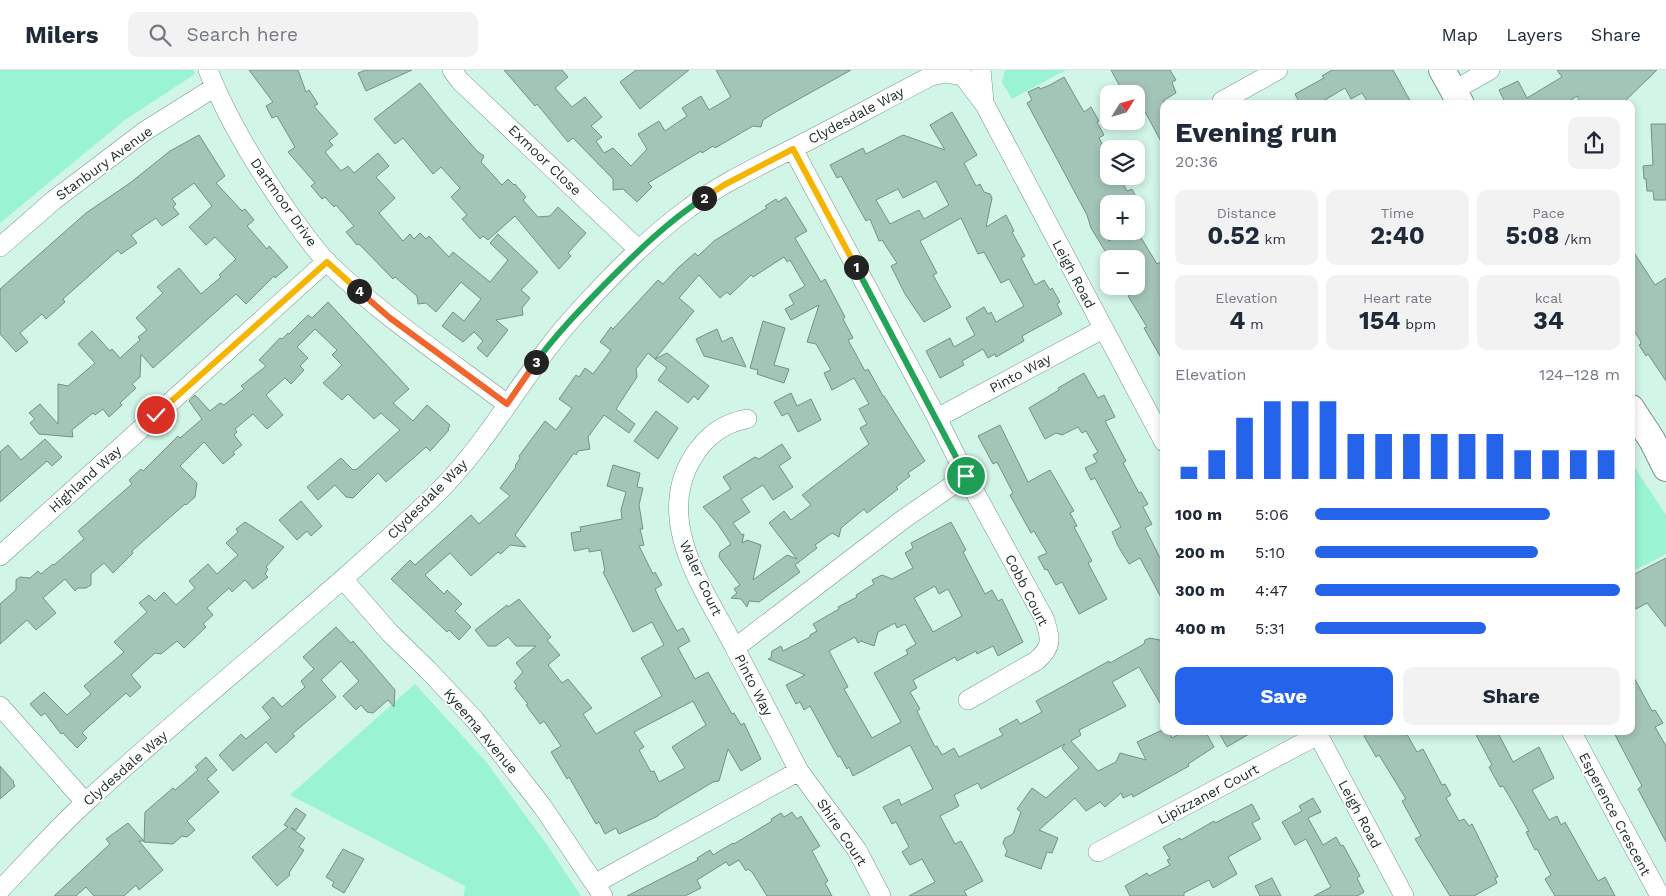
<!DOCTYPE html>
<html lang="en">
<head>
<meta charset="utf-8">
<style>
	body { margin:0; font-family:"Work Sans",sans-serif; background:#f2f2f3; color:#1f2937; height:100vh; display:flex; flex-direction:column; font-size:19px; white-space:nowrap }
	* { box-sizing:border-box; margin:0 }
	p { font-size:16px; color:#747a83 }
	.icon { flex:none; width:28px; height:28px; fill:none; stroke:currentColor; stroke-width:2; stroke-linecap:round; stroke-linejoin:round }
	.map { position:relative; flex:1; overflow:hidden }
	.panel { position:absolute; left:1160px; top:30px; width:475px; height:635px; display:flex; flex-direction:column; background:#fff; border-radius:10px; box-shadow:0 2px 8px #0003 }
	.panel>* { flex:none }
	.needle { width:32px; rotate:53deg }
	.fabs { position:absolute; left:1100px; top:15px; display:grid; gap:10px }
	.fabs a { display:grid; place-items:center; width:45px; height:45px; border-radius:10px; background:#fff; box-shadow:0 2px 8px #0003; font-size:25px }
	.pin { position:absolute; display:grid; place-items:center; width:42px; height:42px; color:#fff; margin:-21px; border:2px solid #fff; border-radius:50%; box-shadow:0 1px 5px #0007 }
	.km { position:absolute; width:25px; height:25px; margin:-12px; border-radius:50%; background:#222; color:#fff; font-size:14px; line-height:25px; text-align:center }
	.round { display:grid; place-items:center; flex:none; width:52px; height:52px; border-radius:10px; background:#f2f2f3 }
	.overview { display:flex; align-items:center; justify-content:space-between; height:85px; padding:0 15px }
	h1 { font-size:28px; font-weight:700; line-height:38px }
	.stats { display:grid; grid-template-columns:repeat(3,1fr); gap:8px; height:85px; padding:5px 15px }
	.stats div { display:grid; align-content:center; border-radius:10px; background:#f2f2f3; text-align:center }
	.stats b { font-size:25px; font-weight:700 }
	.stats small { font-size:14px; font-weight:400 }
	.stats p { font-size:14px }
	.chart { height:140px; padding:10px 15px }
	.chart p { display:flex; justify-content:space-between }
	.chart svg { width:100%; height:90px; margin-top:5px; stroke:#2563eb; stroke-width:6 }
	.action { display:flex; gap:10px; margin-top:auto; padding:10px 15px }
	.action a { flex:1; height:58px; border-radius:10px; background:#2563eb; color:#fff; font-size:20px; font-weight:700; line-height:58px; text-align:center }
	.action a+a { background:#f2f2f3; color:#1f2937 }
	ul { padding:0 15px; list-style:none; font-size:16px }
	li { display:grid; grid-template-columns:80px 60px 1fr; align-items:center; height:38px }
	li i { height:12px; border-radius:6px; background:#2563eb }
	header { display:flex; align-items:center; gap:30px; box-sizing:border-box; height:70px; padding:0 25px; background:#fff; border-bottom:1px solid #e0e1e3 }
	header strong { font-size:24px }
	nav { display:flex; gap:28px; margin-inline-start:auto; font-size:18px }
	.search { width:350px; height:45px; background:#f2f2f3; display:flex; align-items:center; gap:12px; box-sizing:border-box; padding:0 18px; border-radius:10px; color:#747a83; font-size:19px }
	.map>svg:first-child { display:block }
	.green { fill:#9af3d3 }
	.building { fill:#a3c5b8; stroke:#719285; fill-rule:evenodd }
	.lines { fill:none; stroke-linecap:round; stroke-linejoin:round }
	.street-casing { stroke:#759689; stroke-width:20 }
	.secondary-casing { stroke:#759689; stroke-width:28 }
	.street { stroke:#fff; stroke-width:19 }
	.secondary { stroke:#fff; stroke-width:26 }
	.split-1-casing { stroke:#fff; stroke-width:10 }
	.split-2-casing { stroke:#fff; stroke-width:10 }
	.split-3-casing { stroke:#fff; stroke-width:10 }
	.split-4-casing { stroke:#fff; stroke-width:10 }
	.split-5-casing { stroke:#fff; stroke-width:10 }
	.split-1 { stroke:#22a559; stroke-width:6 }
	.split-2 { stroke:#f5b400; stroke-width:6 }
	.split-3 { stroke:#22a559; stroke-width:6 }
	.split-4 { stroke:#f0652b; stroke-width:6 }
	.split-5 { stroke:#f5b400; stroke-width:6 }
	.labels { text-anchor:middle; dominant-baseline:central; stroke-width:4; stroke-linejoin:round; paint-order:stroke }
	.street-label { font-size:14px; fill:#22302a; stroke:#fff }
</style>
</head>
<body>
<header>
<strong>Milers</strong>
<div class="search"><svg class="icon" aria-label="search" viewBox="0 0 24 24"><circle cx="10" cy="10" r="6"/><path d="M15 15l6 6"/></svg>Search here</div>
<nav><a>Map</a><a>Layers</a><a>Share</a></nav>
</header>
<div class="map">
<svg width="1666" height="826" viewBox="0 0 1666 826">
	<rect width="100%" height="100%" fill="#d1f5e7"/>
	<path class="green" d="M0,0H193L195,4L125,50L0,153Z
		M1005,0H1066L1012,29L1002,12Z
		M1631,392L1666,445V484L1631,502Z
		M415,614L487,693L547,775L581,826H464L465,816L290,725Z"/>
	<path class="building" d="M249,0H298L306,22L309,20L318,34L314,36L338,64L329,71L333,75L325,82L341,101L348,96L354,103L378,83L389,96L376,107L395,128L379,143L403,171L410,164L414,169L420,163L426,169L429,166L449,187L453,182L490,212L508,190L490,173L498,164L538,202L521,220L530,228L522,238L523,245L496,250L508,260L487,287L477,278L483,271L474,262L463,272L442,256L453,242L464,251L481,229L461,212L436,242L426,233L418,234L417,226L395,207L393,209L359,174L357,175L346,162L354,156L336,135L334,137L325,127L322,129L311,116L315,113L288,82L295,77L277,46L272,48L266,36L273,32Z
		M366,0H412L366,21L358,3Z
		M504,0H562L568,7L555,18L572,37L585,27L602,47L591,56L602,67L596,71L604,83L613,78L631,96L647,79L638,64L659,51L665,61L687,46L682,38L701,26L709,40L731,27L716,0H851L774,43L763,50L761,57L753,56L715,78L713,76L702,83L701,81L648,113L652,117L637,132L623,119L613,120V109L573,68L568,72L537,34L535,36Z
		M636,0H689L640,39L620,12Z
		M1111,0H1170L1176,10L1172,12L1176,23L1164,30V77L1143,38L1136,42V24H1124Z
		M1332,0H1393L1412,34H1369L1362,23L1351,29L1345,18L1318,34H1300L1295,24L1324,8L1322,6Z
		M1557,0H1657L1622,34H1581L1577,26L1565,34H1506L1499,20L1518,11L1527,28L1562,7Z
		M1064,7L1084,42L1091,37L1099,51L1097,52L1104,65L1099,68L1109,87V106H1119L1127,121L1132,119L1140,134H1109V171L1126,161H1137L1157,194L1164,190V293L1144,258L1147,257L1128,226L1134,221L1132,216H1136V189H1110L1091,158L1087,145L1027,33L1032,30L1028,22L1039,17L1040,19L1050,15Z
		M420,13L444,43L477,81L484,86L481,92L502,115L508,109L514,115L515,114L526,127L523,130L538,147L550,146L558,137L586,163L568,183L571,186L559,199L515,146L488,170L483,166L480,169L462,149L467,145L451,127L460,118L441,97L433,104L403,68L395,74L374,49Z
		M952,42L977,85L964,93L976,116L980,114L984,122L990,124L992,128L986,157L1006,145L1014,161L1012,162L1025,186L1021,188L1035,215L1044,210L1050,220L1052,218L1060,232L1057,234L1062,244L1022,266L1024,271L996,287L995,284L988,288L983,279L962,291L964,295L940,308L926,281L950,268L954,277L975,265L966,248L984,237L988,244L991,242L996,252L1024,236L1009,209L1001,213L984,182L978,184L961,148L920,171L937,203L933,205L951,237L924,252L905,224L891,196L897,193L882,170L879,171L870,149L866,151L841,106L837,108L830,95L863,78L866,84L903,65L945,80L930,55ZM936,111L949,135L924,149L919,140L890,154L876,130L898,119L903,128Z
		M1651,54H1666V130H1654L1653,121H1647L1646,109H1644L1643,96L1653,95Z
		M199,65L225,106L216,113L242,141L245,139L254,150L247,156L267,179L269,176L288,197L275,208L274,206L246,234L236,224L153,298L141,284L140,307L132,314L136,318L120,333L122,335L109,347L103,339L95,345L93,343L72,360L73,367L39,364L30,353L35,349L29,343L40,334L58,354V314L68,316L95,293L78,274L92,261L110,281L112,279L120,288L140,270L138,267L147,260L136,248L163,223L157,217L179,198L201,224L221,207L219,205L236,189L215,167L206,175L189,157L212,136L194,113L172,129L176,134L173,137L179,144L162,156L156,148L131,165L137,173L121,184L118,180L63,229L65,232L46,249L42,244L20,263L28,272L16,282L0,264V219L86,143L130,113L170,81Z
		M786,127L807,161L795,168L821,212L825,209L845,247L843,249L853,268L848,270L865,301L868,299L883,326H884L925,391L908,403L910,406L896,417L898,419L867,443L864,439L841,458L839,467L832,463L815,475L817,478L795,495L800,502L759,532L749,531L747,537L741,529L731,528L737,523L734,519L740,515L719,487L720,482L731,474L717,453L703,437L731,419L723,407L755,387L759,389L782,374L791,388L779,396L793,417L773,430L763,415L741,429L750,442L733,453L742,465L744,464L742,473L747,470L761,475L753,510L787,485L797,489L769,453L784,441L791,450L811,435L802,425L869,374L860,358L867,354L859,339L869,334L854,308L832,320L824,303L831,300L816,274L807,272L819,235L791,250L785,239L794,234L789,225L805,216L790,190L787,192L784,187L753,207L751,205L730,225L727,222L720,228L699,205L679,228L694,241L655,289L648,283L636,299L637,307L616,339L635,354L629,363L604,345L588,367L590,379L578,381L576,385L574,383L515,465L526,477L510,475L501,484L498,482L471,506L450,483L425,505L444,524L447,520L462,534L455,541L471,557L459,570L449,560L447,562L391,509L410,490L415,495L471,445L479,454L510,426L500,418L516,397L515,396L520,388L519,386L545,351L556,360L572,338L559,329L576,305L579,307L585,298L593,304L611,280L600,272L611,257L613,259L658,210L663,214L678,198L695,183L698,186L714,171L767,138L765,136L776,129L778,132Z
		M1631,178L1655,215L1666,208V311L1648,284L1646,286L1639,275L1641,274L1640,270L1631,256Z
		M328,232L409,319L393,333L413,351L427,335L450,355L448,359L449,360L432,379L430,381L426,377L386,412L378,403L353,428L346,427L335,415L318,430L307,417L341,388L353,400L357,399L400,360L381,343L374,349L348,324L342,330L323,313L342,295L332,285L337,280L315,259L297,277L308,288L300,296L304,300L291,314L285,308L266,325L283,345L267,359L253,344L235,359L237,362L234,365L242,375L233,382L235,384L223,394L204,372L180,396L197,413L195,427L186,435L185,434L132,481L133,483L113,503L104,493L91,504V515L86,518H78L75,521L65,509L43,528L56,543L36,560L27,550L0,574V534L16,520V510L20,507L30,508L38,501L41,504L53,494L54,495L84,469L78,461L132,414L129,410L141,399L143,401L178,366L180,368L202,349L189,331L195,325L210,341L220,333L224,335L244,319L241,316L266,296L259,290L280,268L282,269L288,263L289,264L308,245L312,248Z
		M763,251L785,258L774,295L789,299L784,313L757,304L758,300L750,298Z
		M717,259L722,272L732,267L746,297L704,286L696,269Z
		M667,283L709,316L698,330L694,326L688,333L658,310L667,298L655,289Z
		M1084,303L1098,328L1104,325L1115,347L1105,351L1126,391L1123,393L1139,423L1141,422L1148,434L1143,437L1152,454L1145,458L1160,488L1164,486V533L1140,488L1129,494L1118,476L1112,462L1121,457L1095,408L1091,410L1085,398L1097,392L1093,385L1098,382L1086,361L1082,363L1078,357L1062,365L1056,363L1045,369L1029,338L1059,320L1058,318Z
		M791,323L797,336L811,329L821,350L798,362L788,343L782,346L774,332Z
		M656,341L678,358L658,389L634,371Z
		M1000,355L1028,412L1050,400L1074,441L1070,443L1077,456L1074,457L1092,491L1088,493L1107,529L1079,544L1062,512L1056,515L1047,499L1045,500L1038,487L1047,483L1034,461L1031,463L1010,425L1013,423L997,392L993,394L978,366Z
		M45,369L62,387L52,396L47,391L0,432V382L8,375L21,390Z
		M613,395L640,403L637,417L643,418L639,435L643,459H640L644,475L639,476L653,504L655,502L662,515L655,519L660,530L677,561L683,558L690,571L678,578L695,609L708,602L732,644L734,643L741,655L744,653L761,689L741,701L728,679L719,711L713,712L658,745V746L619,764L616,758L605,764L599,752L596,754L569,707L567,709L551,682L561,676L544,651L540,654L526,635L528,634L515,618L517,616L514,612L523,602L516,593L536,576H516L508,567L496,576H488L475,560L507,535L508,537L519,529L551,567L547,570L560,585L548,595L562,613L568,609L592,638L583,644L596,664L662,626L641,588L664,575L652,552L633,562L603,502L605,501L601,480L589,482V478L574,481L571,463L581,461L580,457L622,449L621,440L626,422L607,416ZM693,631L706,655L672,677L685,698L659,712L654,701L651,702L639,680L644,677L634,662Z
		M301,431L322,456L311,466L307,461L297,470L279,450Z
		M245,452L284,477L266,497L268,499L265,504L268,507L253,519L245,510L232,522L229,518L207,538L213,545L203,554L206,557L184,578L177,571L161,584L155,583L131,605L141,617L130,627L126,623L89,656L82,663L87,668L77,678L63,663L61,664L45,643L41,646L30,634L44,622L67,645L91,624L84,616L124,582L114,572L147,542L139,533L149,525L155,531L164,522L176,535L195,518L189,511L208,494L217,504L238,485L226,473L238,462L236,459Z
		M951,452L966,480L963,482L985,524L992,520L998,531L1002,529L1023,572L998,586L993,576L977,584L976,581L957,591L955,587L913,610L917,618L910,622L920,639L917,641L935,677L937,676L942,685L954,678L959,687L1003,665L999,659L1017,649L1020,654L1042,642L1036,631L1109,591L1110,593L1144,574L1145,570L1150,568L1164,571V640L1139,597L1112,612L1126,636L1079,660L1081,665L1071,671L1098,701L1116,692L1120,683L1146,690L1137,672L1160,661H1169L1172,668L1184,661H1205L1214,677L1188,694L1189,696L1133,727L1132,724L1123,728L1121,723L1105,737L1100,732L1086,741L1075,728L1039,760L1058,768L1052,783L1047,782L1041,799L1005,786L1007,781L1003,773L1005,768L1013,764L1021,742L1017,739L1032,718L1046,728L1079,698L1065,682L1062,678L1065,674L981,719L978,713L954,725L959,736L940,746L955,774L961,771L983,811L964,821L967,826H909L935,812L922,789L910,795L902,782L909,777L896,752L892,754L883,737L899,729L901,735L933,719L910,675L853,706L849,697L847,699L840,686L838,687L810,636L804,640L800,632L796,634L786,615L805,605L768,589L771,588L772,581L781,576L783,581L810,567V565L817,561L813,554L839,539L838,537L857,527L856,525L874,514L872,510L882,505L892,509L913,498L905,483L913,478L911,473ZM935,516L939,524L948,519L962,546L933,562L914,528ZM895,553L897,558L905,554L916,574L906,580L908,584L874,603L901,652L872,668L844,619L848,617L829,581L855,567L858,573L861,571L874,576L878,562Z
		M1666,488V557L1647,533L1636,539L1631,530V506Z
		M336,557L351,573L353,571L395,620L394,637L388,630L373,643L367,642L361,635L356,640L343,626L359,611L341,591L321,610L336,627L292,664L295,666L276,683L266,672L233,701L219,685L241,664L246,669L271,648L262,637L273,627L282,637L305,617L301,611L314,599L303,587Z
		M1631,602L1652,641L1655,640L1663,653L1655,657L1666,676V772L1638,719L1642,716L1613,661H1631Z
		M1218,661H1254L1227,677Z
		M1372,661H1405L1417,682L1423,679L1442,715L1445,714L1451,725L1446,728L1459,751L1464,749L1469,756L1472,754L1498,807L1495,808L1497,813L1474,826H1450L1415,769L1421,766L1402,731L1406,729L1379,685L1376,687L1364,666Z
		M1474,661H1497L1513,692L1539,677L1554,708L1532,720L1549,750L1557,746L1561,755L1565,752L1598,811L1605,807L1615,826H1555L1545,809L1551,805L1537,779L1535,780L1526,762L1529,761L1512,731L1503,716L1500,717L1489,697L1492,695Z
		M206,687L217,700L207,709L219,722L187,751L195,760L187,767L182,766L173,774L144,772L145,742L173,718L175,720L198,700L195,697Z
		M0,696L14,712L13,713L15,716L0,729Z
		M1313,728L1321,742L1308,748L1323,775L1336,767L1341,776L1343,775L1360,806L1357,808L1364,822L1357,826H1314L1331,817L1306,769L1295,775L1282,752L1302,741L1299,736Z
		M1252,734L1260,749L1252,753L1261,769L1228,787L1237,804L1213,818L1209,810L1184,823V826H1130L1125,816L1147,803L1149,806L1170,795L1167,790L1170,789L1163,777L1180,768L1181,770L1214,751L1215,753Z
		M296,738L306,745L296,760L291,758L305,768L299,777L304,780L289,803L290,805L277,816L252,787L288,757L284,755Z
		M792,742L797,749L801,746L820,776L812,781L828,811L825,813L832,826H767L752,802L748,799L746,801L739,790L729,796L726,792L697,810L701,818L685,826H627L698,790L697,788L710,780L713,785L733,773L734,774L772,751L771,749L781,743L784,747Z
		M128,753L144,771H139L163,800L139,820L136,815L124,826H94L86,817L76,826H54L110,774L106,769Z
		M343,779L364,789L344,823L332,816L334,812L326,807Z
		M1272,808L1281,826H1260L1255,816Z"/>
	<g class="lines">
		<g class="street-casing">
			<path id="street" d="M208,0C228,51 257,97 288,142C301,159 313,178 328,193C382,246 446,288 507,334
				M452,0L460,11L639,180
				M981,0L984,31
				M963,6L985,35L1164,372
				M1453,21L1490,0
				M1222,31L1278,0
				M793,79L937,348L966,406L1044,548C1051,568 1053,577 1036,591L968,630
				M0,177L54,130L145,61L215,17
				M937,348L1103,259
				M0,486L327,191
				M343,509L390,563L428,600L475,650L542,736L603,826
				M735,578C705,521 653,451 693,387C706,366 723,353 747,349
				M0,636L85,732
				M1316,661L1404,826
				M1571,661L1660,826
				M799,701L857,780L881,826
				M1098,782L1318,665
				M596,813L799,701L735,578L905,448L966,406
				M0,820C29,790 57,758 88,730C201,627 321,533 432,428C490,373 525,299 579,241C613,204 649,167 689,138C720,114 757,97 792,79C839,55 885,30 931,6L946,3L957,5"/>
		</g>
		<g class="secondary-casing">
			<path id="secondary" d="M1442,0L1461,34
				M1631,338L1652,370L1666,398"/>
		</g>
		<use href="#street" class="street"/>
		<use href="#secondary" class="secondary"/>
	</g>
	<g class="lines">
		<g class="split-1-casing">
			<path id="split-1" d="M856,197L966,406"/>
		</g>
		<g class="split-2-casing">
			<path id="split-2" d="M704,128L724,115L793,79L856,197"/>
		</g>
		<g class="split-3-casing">
			<path id="split-3" d="M536,292C556,264 581,239 605,214C636,183 667,152 704,128"/>
		</g>
		<g class="split-4-casing">
			<path id="split-4" d="M359,221L390,248L507,334L536,292"/>
		</g>
		<g class="split-5-casing">
			<path id="split-5" d="M156,345L327,192L359,221"/>
		</g>
		<use href="#split-1" class="split-1"/>
		<use href="#split-2" class="split-2"/>
		<use href="#split-3" class="split-3"/>
		<use href="#split-4" class="split-4"/>
		<use href="#split-5" class="split-5"/>
	</g>
	<g class="labels">
		<g class="street-label">
			<text transform="translate(856 45) rotate(-28)">Clydesdale Way</text>
			<text transform="translate(545 90) rotate(44)">Exmoor Close</text>
			<text transform="translate(104 93) rotate(-36)">Stanbury Avenue</text>
			<text transform="translate(284 132) rotate(55)">Dartmoor Drive</text>
			<text transform="translate(1074 204) rotate(62)">Leigh Road</text>
			<text transform="translate(1020 303) rotate(-28)">Pinto Way</text>
			<text transform="translate(85 409) rotate(-42)">Highland Way</text>
			<text transform="translate(427 429) rotate(-45)">Clydesdale Way</text>
			<text transform="translate(701 508) rotate(65)">Waler Court</text>
			<text transform="translate(1027 520) rotate(63)">Cobb Court</text>
			<text transform="translate(754 615) rotate(63)">Pinto Way</text>
			<text transform="translate(481 661) rotate(50)">Kyeema Avenue</text>
			<text transform="translate(125 698) rotate(-41)">Clydesdale Way</text>
			<text transform="translate(1208 724) rotate(-28)">Lipizzaner Court</text>
			<text transform="translate(1360 744) rotate(62)">Leigh Road</text>
			<text transform="translate(1615 744) rotate(62)">Esperence Crescent</text>
			<text transform="translate(842 762) rotate(56)">Shire Court</text>
		</g>
	</g>
</svg>
<div class="fabs">
<a><svg class="needle" viewBox="-14 -14 28 28"><path d="M0-13l5 13h-10z" fill="#e53935"/><path d="M0 13l5-13h-10z" fill="#747a83"/></svg></a>
<a><svg class="icon" aria-label="layers" viewBox="0 0 24 24"><path d="M12 4l9 5-9 5-9-5zM3 14l9 5 9-5"/></svg></a>
<a>+</a>
<a>−</a>
</div>
<div class="pin" style="left:966px;top:406px;background:#1e9e55"><svg class="icon" aria-label="arrive" viewBox="0 0 24 24"><path d="M6 21V4h12l-3 4 3 4H6"/></svg></div>
<div class="pin" style="left:156px;top:345px;background:#d93025"><svg class="icon" aria-label="check" viewBox="0 0 24 24"><path d="M5 12l5 5 9-10"/></svg></div>
<b class="km" style="left:856px;top:197px">1</b>
<b class="km" style="left:704px;top:128px">2</b>
<b class="km" style="left:536px;top:292px">3</b>
<b class="km" style="left:359px;top:221px">4</b>
<section class="panel">
<div class="overview"><div><h1>Evening run</h1><p>20:36</p></div><a class="round"><svg class="icon" aria-label="share" viewBox="0 0 24 24"><path d="M12 15V3M7 8l5-5 5 5M5 13v7h14v-7"/></svg></a></div>
<div class="stats">
<div><p>Distance</p><b>0.52<small> km</small></b></div>
<div><p>Time</p><b>2:40</b></div>
<div><p>Pace</p><b>5:08<small> /km</small></b></div>
</div>
<div class="stats">
<div><p>Elevation</p><b>4<small> m</small></b></div>
<div><p>Heart rate</p><b>154<small> bpm</small></b></div>
<div><p>kcal</p><b>34</b></div>
</div>
<div class="chart"><p><span>Elevation</span>124–128 m</p>
<svg viewBox="0 0 160 44" preserveAspectRatio="none"><path d="M5 44V38M15 44V30M25 44V14M35 44V6M45 44V6M55 44V6M65 44V22M75 44V22M85 44V22M95 44V22M105 44V22M115 44V22M125 44V30M135 44V30M145 44V30M155 44V30"/></svg>
</div>
<ul>
<li><b>100 m</b>5:06<i style="width:77%"></i></li>
<li><b>200 m</b>5:10<i style="width:73%"></i></li>
<li><b>300 m</b>4:47<i style="width:100%"></i></li>
<li><b>400 m</b>5:31<i style="width:56%"></i></li>
</ul>
<div class="action"><a>Save</a><a>Share</a></div>
</section>
</div>
</body>
</html>
